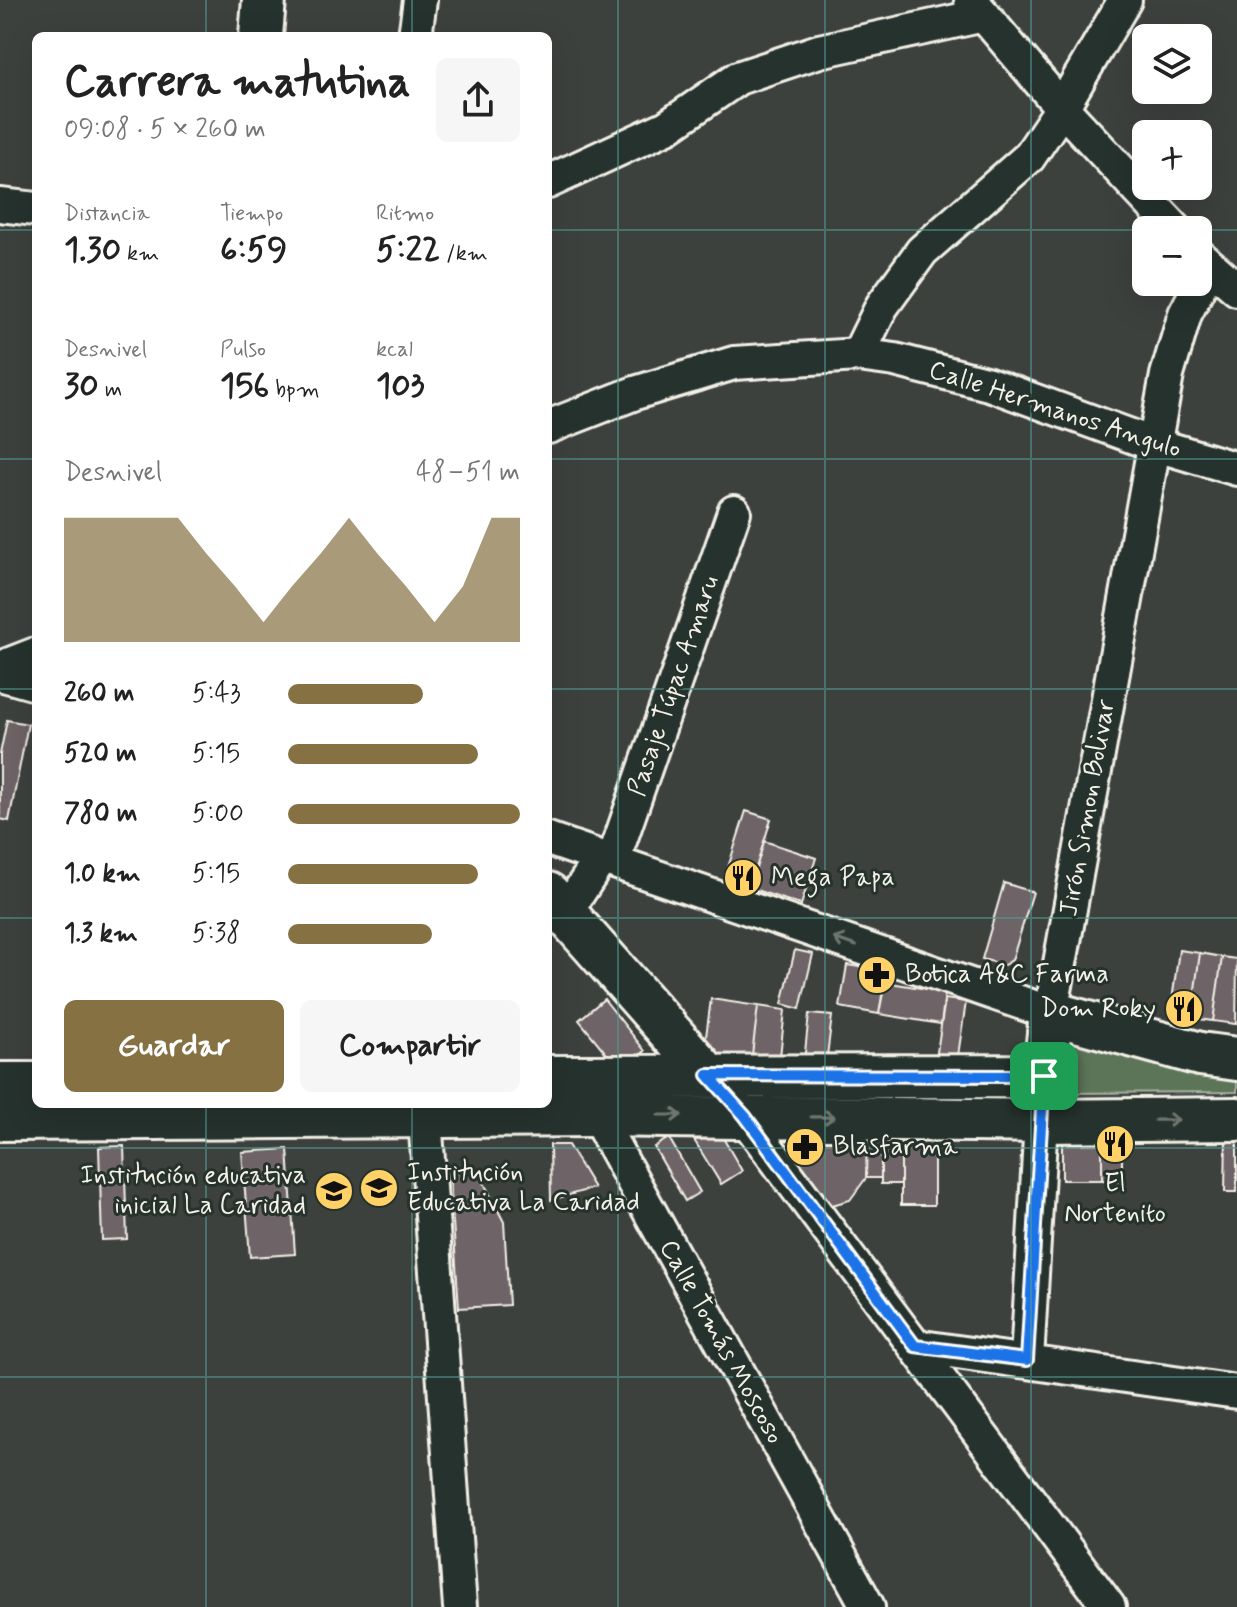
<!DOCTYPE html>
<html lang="es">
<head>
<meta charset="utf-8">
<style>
	body { margin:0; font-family:Mynerve,sans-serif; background:#f6f6f6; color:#222; height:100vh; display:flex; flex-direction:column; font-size:30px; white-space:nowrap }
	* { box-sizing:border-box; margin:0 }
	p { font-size:26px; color:#767676 }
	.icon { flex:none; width:44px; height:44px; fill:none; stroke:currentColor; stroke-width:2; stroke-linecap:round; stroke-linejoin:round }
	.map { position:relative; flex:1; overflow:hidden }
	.panel { position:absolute; left:32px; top:32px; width:520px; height:1076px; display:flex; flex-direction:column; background:#fff; border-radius:12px; box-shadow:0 8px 32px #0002 }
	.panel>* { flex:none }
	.tools { position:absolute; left:1132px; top:24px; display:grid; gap:16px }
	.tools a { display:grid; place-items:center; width:80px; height:80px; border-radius:12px; background:#fff; box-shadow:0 8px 32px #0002; font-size:40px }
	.pin { position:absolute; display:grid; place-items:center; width:68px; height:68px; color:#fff; margin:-34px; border-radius:16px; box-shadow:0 4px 12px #0006 }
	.round { display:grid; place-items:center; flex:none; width:84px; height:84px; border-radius:12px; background:#f6f6f6 }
	.head { display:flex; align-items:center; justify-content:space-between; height:136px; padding:0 32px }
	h1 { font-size:44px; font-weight:700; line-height:60px }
	.stats { display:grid; grid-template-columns:repeat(3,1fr); gap:12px; height:136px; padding:8px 32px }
	.stats div { display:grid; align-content:center }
	.stats b { font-size:34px; font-weight:700 }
	.stats small { font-size:22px; font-weight:400 }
	.stats p { font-size:22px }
	.chart { height:224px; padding:16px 32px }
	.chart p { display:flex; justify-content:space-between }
	.chart svg { width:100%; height:144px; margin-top:8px; fill:#857141; opacity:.7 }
	.action { display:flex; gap:16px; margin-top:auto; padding:16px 32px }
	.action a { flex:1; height:92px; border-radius:12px; background:#857141; color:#fff; font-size:32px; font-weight:700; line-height:92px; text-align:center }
	.action a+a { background:#f6f6f6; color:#222 }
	ul { padding:0 32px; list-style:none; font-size:26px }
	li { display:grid; grid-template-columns:128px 96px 1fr; align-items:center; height:60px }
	li i { height:20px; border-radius:10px; background:#857141 }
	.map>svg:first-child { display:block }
	.green { fill:#5c7459; stroke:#a8b2a0; stroke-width:2 }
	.building { fill:#6e6366; stroke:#f4f1e8; stroke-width:2 }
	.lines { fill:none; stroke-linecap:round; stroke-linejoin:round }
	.minor-casing { stroke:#f4f1e8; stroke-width:38 }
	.major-casing { stroke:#f4f1e8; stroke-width:48 }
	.minor { stroke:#26332d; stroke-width:32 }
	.major { stroke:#26332d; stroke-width:42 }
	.oneway { stroke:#6e766e }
	.route-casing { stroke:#fff; stroke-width:16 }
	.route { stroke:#1a73e8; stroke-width:10 }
	.grid { fill:none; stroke:#549b93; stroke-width:2; stroke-opacity:0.55 }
	.labels { text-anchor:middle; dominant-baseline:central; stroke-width:6; stroke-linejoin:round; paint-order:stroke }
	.street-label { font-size:26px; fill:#f4f1e8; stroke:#26332d }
	.poi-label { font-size:26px; fill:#f4f1e8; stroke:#26332d; text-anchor:start }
</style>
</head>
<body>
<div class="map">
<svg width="1237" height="1607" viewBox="0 0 1237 1607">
	<rect width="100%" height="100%" fill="#3c413e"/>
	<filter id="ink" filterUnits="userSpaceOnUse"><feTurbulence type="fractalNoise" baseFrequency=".0125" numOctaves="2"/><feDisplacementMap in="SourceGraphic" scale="16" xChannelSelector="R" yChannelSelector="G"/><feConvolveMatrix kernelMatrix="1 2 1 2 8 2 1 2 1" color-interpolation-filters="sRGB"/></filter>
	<g filter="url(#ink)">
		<path class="green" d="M1066,1033L1237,1074V1092L1056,1093Z"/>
		<path class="building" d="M7,720L28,724L9,821L0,819V754Z
			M746,811L771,819L750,888L724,880Z
			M764,841L816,858L801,905L750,888Z
			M1004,883L1033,892L1012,960L1004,965L982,959Z
			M795,950L813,954L800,1009L782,1004Z
			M1179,950L1200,953L1191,1018L1170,1015Z
			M1200,953L1222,957L1213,1021L1191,1018Z
			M1222,957L1237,959L1236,1024L1213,1021Z
			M847,965L886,971L879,1014L840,1007Z
			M885,982L945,992L941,1024L879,1014Z
			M604,999L645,1051L630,1064L614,1063L579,1020Z
			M711,999L758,1006L751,1063L721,1059L705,1044Z
			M945,999L966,1002L957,1062L936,1059Z
			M758,1006L785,1010L779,1066L751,1063Z
			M809,1014L832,1016L826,1064L804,1062Z
			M791,1134L867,1136L866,1178L850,1200L832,1205L790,1160Z
			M1226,1135H1237V1192H1225Z
			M867,1136H881V1178H866Z
			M881,1136H901V1184H881Z
			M901,1136H934V1205H901Z
			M669,1138L700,1192L685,1201L654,1147Z
			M723,1138L742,1171L721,1184L694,1140Z
			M1062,1138H1102V1180H1062Z
			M1102,1138H1122V1181L1102,1180Z
			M550,1145H568L594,1188L551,1200Z
			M124,1146L127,1239L102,1240L99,1147Z
			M288,1149L295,1254L250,1257L242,1152Z
			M463,1169L480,1175L504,1222L509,1305L459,1308L450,1178Z"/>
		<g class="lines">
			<g class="minor-casing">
				<path id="minor" d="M971,0L1062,108L1176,230
					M415,36L420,0
					M548,182L667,127L738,78L819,51L984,15
					M0,205L36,209
					M1198,255L1237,289
					M858,355L882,306L922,251L1029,157L1062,108L1125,0
					M548,427L635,393L734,363L858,355L895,360L989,384L1153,444L1237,469
					M0,668L36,654
					M0,674L36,684
					M548,839L1051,1013L1167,375L1185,314L1209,268
					M613,861L734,512
					M564,915L602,857
					M587,1098L868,1607
					M736,1106L1109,1607
					M425,1118L460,1607
					M915,1346L1237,1392
					M1027,1360L1041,1121"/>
			</g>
			<g class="major-casing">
				<path id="major" d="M261,36L264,0
					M548,894L708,1075
					M548,1077L1044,1076
					M0,1084H36
					M1042,1104L1051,1013L1200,1054L1237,1059
					M0,1119L596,1115L1041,1121L1237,1119"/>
			</g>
			<use href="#minor" class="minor"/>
			<use href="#major" class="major"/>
		</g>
		<defs><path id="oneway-shaft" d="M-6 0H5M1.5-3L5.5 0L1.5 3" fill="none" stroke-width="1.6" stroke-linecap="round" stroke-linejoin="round" transform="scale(2)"/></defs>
		<g class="oneway">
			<use href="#oneway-shaft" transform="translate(845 942) rotate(-161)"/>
			<use href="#oneway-shaft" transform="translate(670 1115)"/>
			<use href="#oneway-shaft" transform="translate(823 1117) rotate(1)"/>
			<use href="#oneway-shaft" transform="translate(1167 1120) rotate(-1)"/>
		</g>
	</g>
	<g class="lines" filter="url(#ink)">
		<g class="route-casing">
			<path id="route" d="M708,1075L1044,1076L1027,1360L915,1346L745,1116Z"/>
		</g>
		<use href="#route" class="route"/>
	</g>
	<path class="grid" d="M206,0V36M412,0V36M618,0V1607M825,0V1607M1031,0V1607M0,230H36M548,230H1237M0,459H36M548,459H1237M0,689H36M548,689H1237M0,918H36M548,918H1237M206,1104V1607M412,1104V1607M0,1148H1237M0,1377H1237"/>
	<defs>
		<g id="restaurant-disc" transform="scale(2)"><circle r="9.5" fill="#ffd166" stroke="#26332d"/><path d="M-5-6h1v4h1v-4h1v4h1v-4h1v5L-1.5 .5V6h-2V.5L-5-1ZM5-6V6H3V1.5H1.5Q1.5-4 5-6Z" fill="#111"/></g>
		<g id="pharmacy-disc" transform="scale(2)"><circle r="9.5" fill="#ffd166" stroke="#26332d"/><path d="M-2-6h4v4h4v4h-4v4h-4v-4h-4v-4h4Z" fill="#111"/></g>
		<g id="school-disc" transform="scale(2)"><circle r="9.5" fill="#ffd166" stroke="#26332d"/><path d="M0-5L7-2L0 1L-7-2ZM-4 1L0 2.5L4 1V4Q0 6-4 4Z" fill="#111"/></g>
	</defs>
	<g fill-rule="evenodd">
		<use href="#restaurant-disc" x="743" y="878"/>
		<use href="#pharmacy-disc" x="877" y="975"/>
		<use href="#restaurant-disc" x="1184" y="1009"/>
		<use href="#restaurant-disc" x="1115" y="1144"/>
		<use href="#pharmacy-disc" x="805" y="1147"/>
		<use href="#school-disc" x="379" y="1188"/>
		<use href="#school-disc" x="334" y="1191"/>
	</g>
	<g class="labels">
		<g class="street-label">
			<text transform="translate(1055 410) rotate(18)">Calle Hermanos Angulo</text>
			<text transform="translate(674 686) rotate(-71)">Pasaje Túpac Amaru</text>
			<text transform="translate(1088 808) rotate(-80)">Jirón Simon Bolivar</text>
			<text transform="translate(721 1342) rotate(61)">Calle Tomás Moscoso</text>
		</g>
		<g class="poi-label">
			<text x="771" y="878">Mega Papa</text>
			<text x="905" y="975">Botica A&amp;C Farma</text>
			<text x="1156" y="1009" text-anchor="end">Dom Roky</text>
			<text x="833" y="1147">Blasfarma</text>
			<text x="407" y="1173">Institución<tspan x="407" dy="30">Educativa La Caridad</tspan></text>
			<text x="306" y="1176" text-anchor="end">Institución educativa<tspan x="306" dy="30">inicial La Caridad</tspan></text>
			<text x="1115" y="1184" text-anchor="middle">El<tspan x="1115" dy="30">Nortenito</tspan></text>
		</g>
	</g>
</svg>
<div class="tools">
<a><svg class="icon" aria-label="layers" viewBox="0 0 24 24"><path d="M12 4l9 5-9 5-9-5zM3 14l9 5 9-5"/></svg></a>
<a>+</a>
<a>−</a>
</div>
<div class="pin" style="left:1044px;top:1076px;background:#1e9e55"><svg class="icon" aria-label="arrive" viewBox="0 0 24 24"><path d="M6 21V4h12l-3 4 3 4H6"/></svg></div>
<section class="panel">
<div class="head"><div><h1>Carrera matutina</h1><p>09:08 · 5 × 260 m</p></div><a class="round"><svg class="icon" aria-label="share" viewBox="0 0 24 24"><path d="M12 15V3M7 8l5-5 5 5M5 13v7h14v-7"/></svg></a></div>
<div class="stats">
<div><p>Distancia</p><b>1.30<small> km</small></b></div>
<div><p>Tiempo</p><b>6:59</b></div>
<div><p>Ritmo</p><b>5:22<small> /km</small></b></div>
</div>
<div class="stats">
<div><p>Desnivel</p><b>30<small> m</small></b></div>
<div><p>Pulso</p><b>156<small> bpm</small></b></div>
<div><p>kcal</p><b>103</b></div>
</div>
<div class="chart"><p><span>Desnivel</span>48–51 m</p>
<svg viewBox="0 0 160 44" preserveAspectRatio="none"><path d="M0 44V6L10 6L20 6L30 6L40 6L50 17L60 27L70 38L80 27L90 17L100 6L110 17L120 27L130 38L140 27L150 6L160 6V44z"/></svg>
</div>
<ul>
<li><b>260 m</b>5:43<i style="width:58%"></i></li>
<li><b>520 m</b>5:15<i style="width:82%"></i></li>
<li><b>780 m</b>5:00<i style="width:100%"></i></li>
<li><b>1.0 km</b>5:15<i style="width:82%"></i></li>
<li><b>1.3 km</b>5:38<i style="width:62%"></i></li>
</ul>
<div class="action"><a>Guardar</a><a>Compartir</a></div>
</section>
</div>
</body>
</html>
